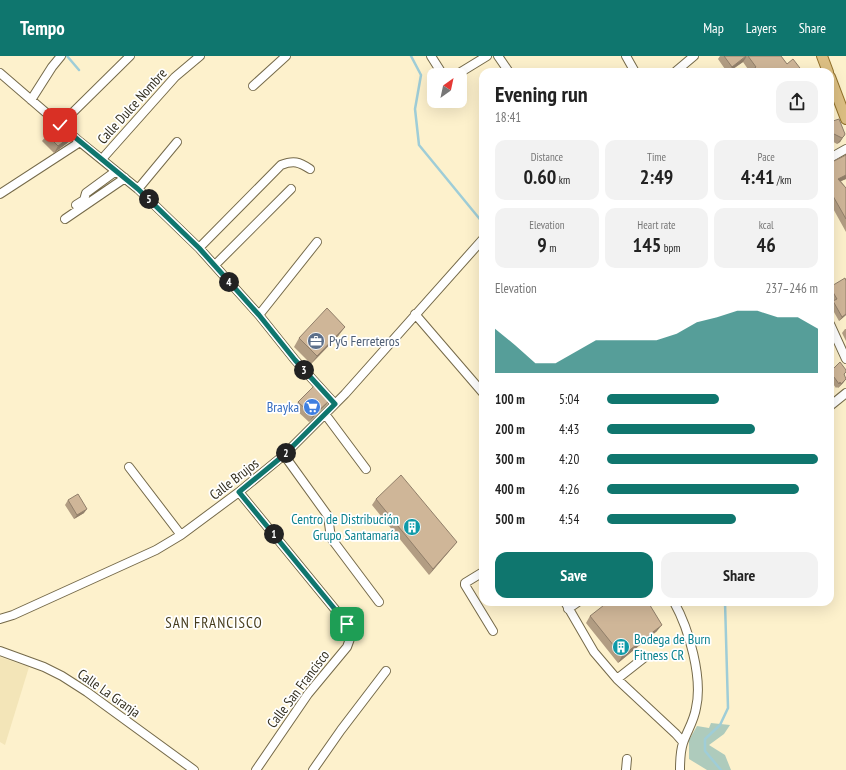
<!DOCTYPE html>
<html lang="en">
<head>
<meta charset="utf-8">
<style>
	body { margin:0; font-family:"PT Sans Narrow",sans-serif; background:#f2f2f2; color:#222; height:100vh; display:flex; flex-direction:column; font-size:15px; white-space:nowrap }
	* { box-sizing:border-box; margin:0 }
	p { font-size:13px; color:#767676 }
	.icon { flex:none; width:22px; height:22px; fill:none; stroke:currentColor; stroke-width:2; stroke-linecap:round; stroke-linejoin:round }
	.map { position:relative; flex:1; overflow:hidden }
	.drawer { position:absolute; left:479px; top:12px; width:355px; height:538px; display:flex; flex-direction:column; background:#fff; border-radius:12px; box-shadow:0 4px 16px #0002 }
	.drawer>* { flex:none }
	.needle { width:26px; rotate:33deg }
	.tools { position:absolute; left:427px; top:12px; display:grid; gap:8px }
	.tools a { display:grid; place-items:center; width:40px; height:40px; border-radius:8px; background:#fff; box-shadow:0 4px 16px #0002; font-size:20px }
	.pin { position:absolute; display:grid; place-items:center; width:34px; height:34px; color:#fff; margin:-17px; border-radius:8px; box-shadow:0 2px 6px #0006 }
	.km { position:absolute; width:20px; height:20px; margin:-10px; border-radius:50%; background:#222; color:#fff; font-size:11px; line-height:20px; text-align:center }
	.round { display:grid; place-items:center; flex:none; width:42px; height:42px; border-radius:12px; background:#f2f2f2 }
	.headline { display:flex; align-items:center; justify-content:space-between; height:68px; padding:0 16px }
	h1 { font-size:22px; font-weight:600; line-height:30px }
	.figures { display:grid; grid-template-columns:repeat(3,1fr); gap:6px; height:68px; padding:4px 16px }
	.figures div { display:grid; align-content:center; border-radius:10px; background:#f2f2f2; text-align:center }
	.figures b { font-size:20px; font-weight:600 }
	.figures small { font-size:11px; font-weight:400 }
	.figures p { font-size:11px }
	.chart { height:112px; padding:8px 16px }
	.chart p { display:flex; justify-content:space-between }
	.chart svg { width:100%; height:72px; margin-top:4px; fill:#0f766e; opacity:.7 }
	.button { display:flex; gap:8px; margin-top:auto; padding:8px 16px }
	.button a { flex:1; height:46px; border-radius:12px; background:#0f766e; color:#fff; font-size:16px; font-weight:600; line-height:46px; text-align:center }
	.button a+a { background:#f2f2f2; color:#222 }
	ul { padding:0 16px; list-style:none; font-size:13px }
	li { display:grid; grid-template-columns:64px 48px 1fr; align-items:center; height:30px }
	li i { height:10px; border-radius:5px; background:#0f766e }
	header { display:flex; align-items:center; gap:24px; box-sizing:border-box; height:56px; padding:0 20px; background:#0f766e; color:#fff }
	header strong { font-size:19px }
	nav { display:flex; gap:22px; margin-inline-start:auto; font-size:14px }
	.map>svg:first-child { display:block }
	.built { fill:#f3e5b8 }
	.green { fill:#aecbbc }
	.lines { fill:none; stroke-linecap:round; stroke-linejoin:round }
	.stream { stroke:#9fcdd7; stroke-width:2.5 }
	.minor-casing { stroke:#756a4a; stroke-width:10 }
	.major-casing { stroke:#92712b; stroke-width:12 }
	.minor { stroke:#fff; stroke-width:8 }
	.major { stroke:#dcbf83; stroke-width:10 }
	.wall { fill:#b29d83 }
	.shaded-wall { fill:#917f6a }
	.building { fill:#cfb698; stroke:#917f6a }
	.route-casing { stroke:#fff; stroke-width:8 }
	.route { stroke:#0f766e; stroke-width:5 }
	.labels { text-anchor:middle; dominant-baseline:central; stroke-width:3.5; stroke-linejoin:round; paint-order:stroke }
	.street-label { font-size:14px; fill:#322e1f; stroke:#fff }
	.service-label { font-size:14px; fill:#4e5e75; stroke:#fff; text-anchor:start }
	.shop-label { font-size:14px; fill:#366cbe; stroke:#fff; text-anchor:end }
	.culture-label { font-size:14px; fill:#0d838f; stroke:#fff; text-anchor:end }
	.neighbourhood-label { font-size:15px; letter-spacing:1px; fill:#473d1d; stroke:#fff }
</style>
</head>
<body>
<header>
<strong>Tempo</strong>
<nav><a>Map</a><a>Layers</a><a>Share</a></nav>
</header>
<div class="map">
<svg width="846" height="714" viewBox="0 0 846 714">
	<rect width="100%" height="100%" fill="#fdf1cc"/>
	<path class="built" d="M0,601L29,611L5,689L0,686Z"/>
	<path class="green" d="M711,667L730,669L724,678L709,689L725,699L731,714H707L689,703V684L697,670L709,672Z"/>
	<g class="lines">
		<path class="stream" d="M67,0L79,14
			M411,0L421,19L415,53L419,89L483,167
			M721,714L705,695V683L720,669L728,652L725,546"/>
		<g class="minor-casing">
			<path id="minor" d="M431,0L443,19
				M498,0L509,16
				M626,0L635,16
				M675,16L694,0
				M0,17L80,86L138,133L199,192L259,259L295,304L335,348
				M456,19L487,0
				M253,30L286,0
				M31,44L52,11L61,0
				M60,69L130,0
				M830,102L846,93
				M102,103L175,21L200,0
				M138,133L177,86
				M0,138L80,86
				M76,149L84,144L86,137L116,115
				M65,163L125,122
				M199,192L281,109C294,104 299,106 310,113
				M215,209L291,133
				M415,258L483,337
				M259,259L317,186
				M830,268L846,303
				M830,350L846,337
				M325,358L366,413
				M284,399L328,460L331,482L379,546
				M129,411L181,479
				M239,436L347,568L351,580L347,591L308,638L256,714
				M483,516L465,527V529L493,575
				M565,546L594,596L617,623L676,678L683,686
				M674,546C689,573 703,622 696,652C694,665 687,675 683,687C680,696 680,705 680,714
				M568,553L578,546
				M0,563L13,559L156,494L181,479L239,436L284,399L345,338L483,183
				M0,595L44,611L62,620L87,636L194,714
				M617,623L645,601
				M313,714L341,674L386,615
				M626,714L627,703"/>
		</g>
		<g class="major-casing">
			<path id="major" d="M822,0L828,16
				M830,21L846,63"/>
		</g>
		<use href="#minor" class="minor"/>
		<use href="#major" class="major"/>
	</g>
	<path class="wall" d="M720,0H781L787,8L803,16H750L743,6L729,16H727L718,3Z
		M830,66L845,78L840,86L837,88L830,84Z
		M47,79L70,85L54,97L42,85Z
		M846,99V123L841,125L846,132V176L830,147V107Z
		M846,225V259L839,265L830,249L833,245L830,240V231Z
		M845,273H846V285L842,277Z
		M339,279L311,308L294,291L299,282Z
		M830,310L833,313L846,316L844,319L846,323L843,327L838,332L837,331L836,332L831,325L830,326Z
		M298,346L327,348L309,366L294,352Z
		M376,443L457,486L452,492L429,519L372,449Z
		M68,444L84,457L74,463L65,449Z
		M590,560L657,575L618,607L586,567Z"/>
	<path class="shaded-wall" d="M747,0L743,6L728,16L732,11Z
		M74,78L70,85L54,97L58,90Z
		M834,78L830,84V80Z
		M844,80L840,86L837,88L842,82Z
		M846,119V123L834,128L838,123Z
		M846,258V259L839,265L842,261Z
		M345,271L339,279L311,308L317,300Z
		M846,323L843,327L838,332L841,328Z
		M332,342L327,348L309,366L313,360Z
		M87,453L84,457L74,463L77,459Z
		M457,486L452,492L429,519L433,513Z
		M662,569L657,575L618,607L622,600Z"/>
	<path class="building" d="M724,0H746L732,11Z
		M748,0H781L787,8L793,3L803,16H750L756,11Z
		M839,63L845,78L844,80L842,82L834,78L830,80V66Z
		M60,66L74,78L58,90L47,79Z
		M846,99V119L838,123L846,132V163L833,140L830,142V107Z
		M845,222L846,225V258L842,261L833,245L837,243L830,231Z
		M327,252L345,271L317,300L299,282Z
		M840,306L846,314V316L844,318L846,323L841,328L840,326L839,328L834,321L832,322L830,320V310L833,313Z
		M318,326L332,342L313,360L298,346Z
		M401,419L457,486L433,513L376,443Z
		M78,438L87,453L77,459L68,444Z
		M608,546H648L662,569L622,600L590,560Z"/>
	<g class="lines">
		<g class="route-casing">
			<path id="route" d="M60,69L138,133L199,192L259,259L295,304L335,348L284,399L239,436L347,568"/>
		</g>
		<use href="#route" class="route"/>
	</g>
	<defs>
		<g id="office-disc" transform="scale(0.9)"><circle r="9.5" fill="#5c6f8a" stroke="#fff"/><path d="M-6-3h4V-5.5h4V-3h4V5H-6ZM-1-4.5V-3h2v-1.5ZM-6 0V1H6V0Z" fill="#fff"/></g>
		<g id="supermarket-disc" transform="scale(0.9)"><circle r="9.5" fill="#3f7fe0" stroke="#fff"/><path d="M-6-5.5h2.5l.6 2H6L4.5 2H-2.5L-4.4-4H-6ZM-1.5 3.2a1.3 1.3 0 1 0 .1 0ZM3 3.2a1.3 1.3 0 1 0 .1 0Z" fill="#fff"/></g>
		<g id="building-disc" transform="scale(0.9)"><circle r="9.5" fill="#0f9aa8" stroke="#fff"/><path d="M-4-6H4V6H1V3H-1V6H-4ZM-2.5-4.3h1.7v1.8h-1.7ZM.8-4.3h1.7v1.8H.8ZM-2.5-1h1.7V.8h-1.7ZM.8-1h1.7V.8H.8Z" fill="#fff"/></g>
	</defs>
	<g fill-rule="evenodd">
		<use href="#office-disc" x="316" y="285"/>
		<use href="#supermarket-disc" x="312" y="351"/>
		<use href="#building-disc" x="412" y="471"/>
		<use href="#building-disc" x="621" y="591"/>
	</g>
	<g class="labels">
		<g class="street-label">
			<text transform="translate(132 50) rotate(-48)">Calle Dulce Nombre</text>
			<text transform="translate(234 423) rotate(-38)">Calle Brujos</text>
			<text transform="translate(298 633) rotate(-53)">Calle San Francisco</text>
			<text transform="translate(109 637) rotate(35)">Calle La Granja</text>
		</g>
		<g class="service-label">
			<text x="329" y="285">PyG Ferreteros</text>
		</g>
		<g class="shop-label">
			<text x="299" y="351">Brayka</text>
		</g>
		<g class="culture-label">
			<text x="399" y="463">Centro de Distribución<tspan x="399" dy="16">Grupo Santamaría</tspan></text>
			<text x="634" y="583" text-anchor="start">Bodega de Burn<tspan x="634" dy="16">Fitness CR</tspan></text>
		</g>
		<g class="neighbourhood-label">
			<text x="214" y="566">SAN FRANCISCO</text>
		</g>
	</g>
</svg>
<div class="tools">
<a><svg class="needle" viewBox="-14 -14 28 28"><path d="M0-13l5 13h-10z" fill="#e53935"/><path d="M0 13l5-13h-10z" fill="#767676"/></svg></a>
</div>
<div class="pin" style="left:347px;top:568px;background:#1e9e55"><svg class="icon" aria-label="arrive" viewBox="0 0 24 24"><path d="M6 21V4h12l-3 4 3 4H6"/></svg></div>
<div class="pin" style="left:60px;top:69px;background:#d93025"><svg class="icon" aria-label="check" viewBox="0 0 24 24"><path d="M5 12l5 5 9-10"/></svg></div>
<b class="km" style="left:274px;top:478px">1</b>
<b class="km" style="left:286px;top:397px">2</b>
<b class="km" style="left:304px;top:314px">3</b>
<b class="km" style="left:229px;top:226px">4</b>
<b class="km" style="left:149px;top:143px">5</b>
<section class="drawer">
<div class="headline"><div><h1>Evening run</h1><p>18:41</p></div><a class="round"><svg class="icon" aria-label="share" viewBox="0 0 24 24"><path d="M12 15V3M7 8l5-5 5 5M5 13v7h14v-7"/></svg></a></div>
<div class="figures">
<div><p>Distance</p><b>0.60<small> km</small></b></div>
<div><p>Time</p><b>2:49</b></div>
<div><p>Pace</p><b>4:41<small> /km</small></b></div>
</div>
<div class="figures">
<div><p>Elevation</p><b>9<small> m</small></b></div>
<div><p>Heart rate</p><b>145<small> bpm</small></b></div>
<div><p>kcal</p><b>46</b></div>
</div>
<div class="chart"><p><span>Elevation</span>237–246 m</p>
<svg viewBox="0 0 160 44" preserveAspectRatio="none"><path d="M0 44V17L10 27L20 38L30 38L40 31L50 24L60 24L70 24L80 24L90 20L100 13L110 10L120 6L130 6L140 10L150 10L160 17V44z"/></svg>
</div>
<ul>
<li><b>100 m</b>5:04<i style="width:53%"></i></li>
<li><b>200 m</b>4:43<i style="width:70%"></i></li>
<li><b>300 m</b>4:20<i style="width:100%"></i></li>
<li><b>400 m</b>4:26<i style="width:91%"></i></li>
<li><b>500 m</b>4:54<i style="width:61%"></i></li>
</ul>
<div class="button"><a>Save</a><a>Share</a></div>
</section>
</div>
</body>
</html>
